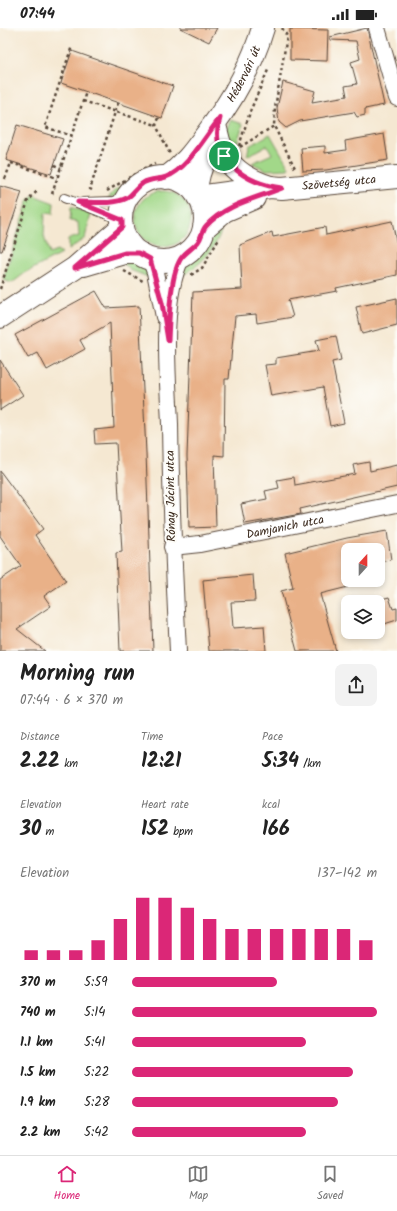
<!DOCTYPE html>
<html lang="en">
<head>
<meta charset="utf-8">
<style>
	body { margin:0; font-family:Kalam,sans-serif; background:#f2f2f2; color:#222; height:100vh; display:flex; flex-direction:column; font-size:15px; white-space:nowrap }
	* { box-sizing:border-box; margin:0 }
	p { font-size:13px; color:#767676 }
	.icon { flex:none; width:22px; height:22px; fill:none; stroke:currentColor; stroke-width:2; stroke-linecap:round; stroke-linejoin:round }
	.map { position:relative; height:623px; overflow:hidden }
	.panel { display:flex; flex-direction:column; background:#fff; flex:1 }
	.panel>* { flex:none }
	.needle { width:26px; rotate:21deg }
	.buttons { position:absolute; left:341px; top:515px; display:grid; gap:8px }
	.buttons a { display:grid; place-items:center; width:44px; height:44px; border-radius:8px; background:#fff; box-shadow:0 2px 6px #0003; font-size:20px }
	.pin { position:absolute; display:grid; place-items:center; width:34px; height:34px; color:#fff; margin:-17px; border:2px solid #fff; border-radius:50%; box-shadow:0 1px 4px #0007 }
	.round { display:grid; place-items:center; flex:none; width:42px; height:42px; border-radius:8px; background:#f2f2f2 }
	.headline { display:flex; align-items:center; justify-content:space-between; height:68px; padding:0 20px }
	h1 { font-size:22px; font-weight:600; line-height:30px }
	.metrics { display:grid; grid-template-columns:repeat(3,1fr); gap:6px; height:68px; padding:4px 20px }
	.metrics div { display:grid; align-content:center }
	.metrics b { font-size:20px; font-weight:600 }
	.metrics small { font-size:11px; font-weight:400 }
	.metrics p { font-size:11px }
	.chart { height:112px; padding:8px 20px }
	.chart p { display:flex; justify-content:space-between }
	.chart svg { width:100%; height:72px; margin-top:4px; stroke:#db2777; stroke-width:6 }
	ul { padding:0 20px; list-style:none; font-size:13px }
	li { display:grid; grid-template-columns:64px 48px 1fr; align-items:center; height:30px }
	li i { height:10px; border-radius:5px; background:#db2777 }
	.status { display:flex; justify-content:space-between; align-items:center; height:28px; padding:0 20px; background:#fff; direction:ltr }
	.status svg { height:11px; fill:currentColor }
	.dock { display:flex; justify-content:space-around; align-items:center; height:56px; border-top:1px solid #e0e0e0; background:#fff; font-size:11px; color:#767676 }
	.dock a { display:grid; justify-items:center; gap:2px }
	.dock .on { color:#db2777 }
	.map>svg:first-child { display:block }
	.green { fill:#a2d889; stroke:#6e8154 }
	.building { fill:#e9b188 }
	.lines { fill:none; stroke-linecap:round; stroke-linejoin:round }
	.lane-casing { stroke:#574639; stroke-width:10 }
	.street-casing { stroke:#574639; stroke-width:18 }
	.secondary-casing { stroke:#574639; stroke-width:24 }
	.path { stroke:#574639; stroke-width:2.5; stroke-dasharray:3 3; stroke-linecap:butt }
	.lane { stroke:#fff; stroke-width:8 }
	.street { stroke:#fff; stroke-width:16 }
	.secondary { stroke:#fff; stroke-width:22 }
	.route-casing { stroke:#fff; stroke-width:8 }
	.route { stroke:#db2777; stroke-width:5 }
	.labels { text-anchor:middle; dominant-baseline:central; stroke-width:4; stroke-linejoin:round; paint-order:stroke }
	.street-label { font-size:12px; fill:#3b2a1e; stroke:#fdfcf7 }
</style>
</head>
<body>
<div class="status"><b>07:44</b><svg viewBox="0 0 49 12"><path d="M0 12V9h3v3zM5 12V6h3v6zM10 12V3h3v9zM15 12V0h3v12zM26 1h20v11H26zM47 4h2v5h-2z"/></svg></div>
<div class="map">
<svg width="397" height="623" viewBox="0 0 397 623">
	<rect width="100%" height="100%" fill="#fdfcf7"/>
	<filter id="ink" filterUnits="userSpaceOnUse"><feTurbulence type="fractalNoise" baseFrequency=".025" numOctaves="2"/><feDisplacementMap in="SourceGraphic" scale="8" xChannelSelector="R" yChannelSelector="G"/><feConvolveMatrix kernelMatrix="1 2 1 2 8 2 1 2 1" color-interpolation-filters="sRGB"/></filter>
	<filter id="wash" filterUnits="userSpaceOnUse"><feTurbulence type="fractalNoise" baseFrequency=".012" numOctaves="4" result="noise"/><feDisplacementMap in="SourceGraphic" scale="16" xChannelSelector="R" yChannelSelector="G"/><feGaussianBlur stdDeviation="0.9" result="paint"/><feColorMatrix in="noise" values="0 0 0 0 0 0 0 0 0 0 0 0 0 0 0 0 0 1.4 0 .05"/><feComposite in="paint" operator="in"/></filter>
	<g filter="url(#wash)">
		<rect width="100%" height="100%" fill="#f5e8d2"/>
		<path class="green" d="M231,92L243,96L236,118L227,122L226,101Z
			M270,106L289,139L288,141L266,142L252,135L272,126L267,117L247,128L249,118Z
			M171,134C158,147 155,142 141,150C128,156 122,168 108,171L114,163Z
			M135 191a28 28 0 1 1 56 0a28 28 0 1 1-56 0Z
			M33,167L54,175L53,186L45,185L44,208L49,226L57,223L61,226L25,245L12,255L3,252L28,173Z
			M71,179L91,186L85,210L68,222V211L79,208L78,194L70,193Z
			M222,197C219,219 198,240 179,249L186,235L196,229L206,217L214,198Z
			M120,232C137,235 143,234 151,250L130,242Z"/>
		<g id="blocks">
			<path class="building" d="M180,0H217L209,14Z
				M367,0L384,77L365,81V87L357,89L354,84L300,93L286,100L279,94L277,80L283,54L315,63L312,74L347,68L345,58L357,56L351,34L360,31L356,13L330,12V9Z
				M290,1L328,2L327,33L290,32Z
				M72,23L173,58L162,90L61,55Z
				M17,97L63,111L51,146L6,132Z
				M384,106L388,132L326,142L303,143L301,120L325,118V125L346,122L345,113Z
				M0,158L22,164L2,223H0Z
				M392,193L397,217V247L336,260L337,263L288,272L293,289L257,295L256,286L235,288L229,351H225L224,428L214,427L216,499L189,500L187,428L193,264L242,261L240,217L272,204L273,209L325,199L326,207Z
				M96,263L106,280L139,278L146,425L153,623H120L116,525L122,524L116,415L95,416L94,402L114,400L110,295L80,312L85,321L47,342L38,325L28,330L15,307Z
				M397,270V297L362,306L356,279Z
				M336,308L341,332L332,334L344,395L330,398L323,359L271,368L265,337L276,336V330L319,323L316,312Z
				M0,332L23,367L0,382Z
				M369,434L370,443L397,437V459L300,481L301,486L245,496L241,476L267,471L265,463L279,460L277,452L294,449L295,457L355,446L353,437Z
				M0,443L43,501L35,507L66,553L44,568L51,578L17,601L45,623H0V552L21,538L0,508Z
				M387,503L391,532L378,534V522H348V559L320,566L336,623H297L281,563L293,560L285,525L347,510Z
				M253,547L255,573L231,574L233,600L264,598L266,623H209L203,552Z
				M389,569L393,581L397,580V592L378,598V572Z"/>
		</g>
	</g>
	<g filter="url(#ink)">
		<use href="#blocks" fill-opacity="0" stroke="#574639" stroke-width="1"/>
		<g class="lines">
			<g class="lane-casing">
				<path id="lane" d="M64,170L121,192
					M83,174L114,173L127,170"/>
			</g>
			<g class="street-casing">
				<g id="street">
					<path d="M377,0L397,70"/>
					<path d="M150,231L155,244L164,289"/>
					<path id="s1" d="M172,519L200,516L397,476"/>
					<path d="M178,623C174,547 171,472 170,396C168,346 160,274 182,228"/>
				</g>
			</g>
			<g class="secondary-casing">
				<g id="secondary">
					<path d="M216,101C223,135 237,148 270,159"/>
					<circle cx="163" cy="191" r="42"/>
					<path id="s2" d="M166,150C186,136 195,122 209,103C233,71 252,38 263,0"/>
					<path d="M195,164L199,146L210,114"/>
					<path id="s3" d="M198,169L270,159L282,160L397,149"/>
					<path d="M204,200L224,183L254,170"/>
					<path d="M84,237L125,225H139"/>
					<path d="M0,289L75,240L122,199"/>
				</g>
			</g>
			<path class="path" d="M282,0L287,8L275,80L274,98L296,142
				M83,73L156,97
				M159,90L156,97L170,126
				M72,108L45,99L72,18
				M239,118L251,81L268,42
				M240,119L274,98
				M11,135L57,150
				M54,137L61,140
				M5,151L11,135
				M92,162L90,161L118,75
				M107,163L138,144L155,136
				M52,166L86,64
				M124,243L143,253
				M191,247L202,240L219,211
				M0,261L28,173L38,162"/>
			<use href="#lane" class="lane"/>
			<use href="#street" class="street"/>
			<use href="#secondary" class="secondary"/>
		</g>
	</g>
	<g class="lines" filter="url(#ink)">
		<g class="route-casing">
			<path id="route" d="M220,90C207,130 247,157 282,160C255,171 226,176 206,198C202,202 202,209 198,214C193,220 187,223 182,229C170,244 169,292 168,312L162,275L150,231L139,225H125L75,240L122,199V192L78,174C92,174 114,177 127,170C133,166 137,159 143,155C151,150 159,152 166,149C188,141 205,108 220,90Z"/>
		</g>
		<use href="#route" class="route"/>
	</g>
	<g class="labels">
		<g class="street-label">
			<text stroke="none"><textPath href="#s2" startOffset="131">Hédervári út</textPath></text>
			<text stroke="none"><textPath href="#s3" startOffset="142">Szövetség utca</textPath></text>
			<text transform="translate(171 468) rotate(-91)">Rónay Jácint utca</text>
			<text stroke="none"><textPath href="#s1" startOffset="115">Damjanich utca</textPath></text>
		</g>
	</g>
</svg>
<div class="buttons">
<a><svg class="needle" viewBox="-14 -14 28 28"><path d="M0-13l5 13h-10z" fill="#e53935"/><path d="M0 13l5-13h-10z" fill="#767676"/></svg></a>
<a><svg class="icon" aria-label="layers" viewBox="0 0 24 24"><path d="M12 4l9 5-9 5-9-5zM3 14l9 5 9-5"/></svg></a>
</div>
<div class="pin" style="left:224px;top:128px;background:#1e9e55"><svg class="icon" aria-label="arrive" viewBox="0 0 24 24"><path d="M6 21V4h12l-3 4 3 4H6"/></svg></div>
</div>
<section class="panel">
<div class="headline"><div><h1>Morning run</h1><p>07:44 · 6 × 370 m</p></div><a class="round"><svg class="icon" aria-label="share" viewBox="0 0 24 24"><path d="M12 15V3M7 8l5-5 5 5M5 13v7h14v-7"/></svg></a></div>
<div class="metrics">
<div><p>Distance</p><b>2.22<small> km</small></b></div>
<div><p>Time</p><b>12:21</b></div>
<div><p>Pace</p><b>5:34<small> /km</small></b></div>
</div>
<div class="metrics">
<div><p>Elevation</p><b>30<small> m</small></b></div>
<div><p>Heart rate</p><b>152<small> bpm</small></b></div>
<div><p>kcal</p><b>166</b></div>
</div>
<div class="chart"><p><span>Elevation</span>137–142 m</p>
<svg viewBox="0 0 160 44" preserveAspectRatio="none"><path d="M5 44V38M15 44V38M25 44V38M35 44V32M45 44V19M55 44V6M65 44V6M75 44V12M85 44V19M95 44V25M105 44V25M115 44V25M125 44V25M135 44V25M145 44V25M155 44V32"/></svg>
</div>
<ul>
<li><b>370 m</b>5:59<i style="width:59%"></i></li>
<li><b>740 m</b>5:14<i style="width:100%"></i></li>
<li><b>1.1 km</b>5:41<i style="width:71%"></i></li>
<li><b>1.5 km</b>5:22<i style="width:90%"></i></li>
<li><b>1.9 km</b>5:28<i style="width:84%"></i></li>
<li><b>2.2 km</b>5:42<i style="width:71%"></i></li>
</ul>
</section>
<nav class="dock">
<a class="on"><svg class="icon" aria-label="home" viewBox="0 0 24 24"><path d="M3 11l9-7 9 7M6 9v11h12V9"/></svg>Home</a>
<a><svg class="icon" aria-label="map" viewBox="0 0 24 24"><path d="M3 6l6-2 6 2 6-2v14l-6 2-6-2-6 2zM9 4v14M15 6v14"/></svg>Map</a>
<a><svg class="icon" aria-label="saved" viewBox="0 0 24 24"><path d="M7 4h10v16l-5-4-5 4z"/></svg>Saved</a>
</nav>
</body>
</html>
